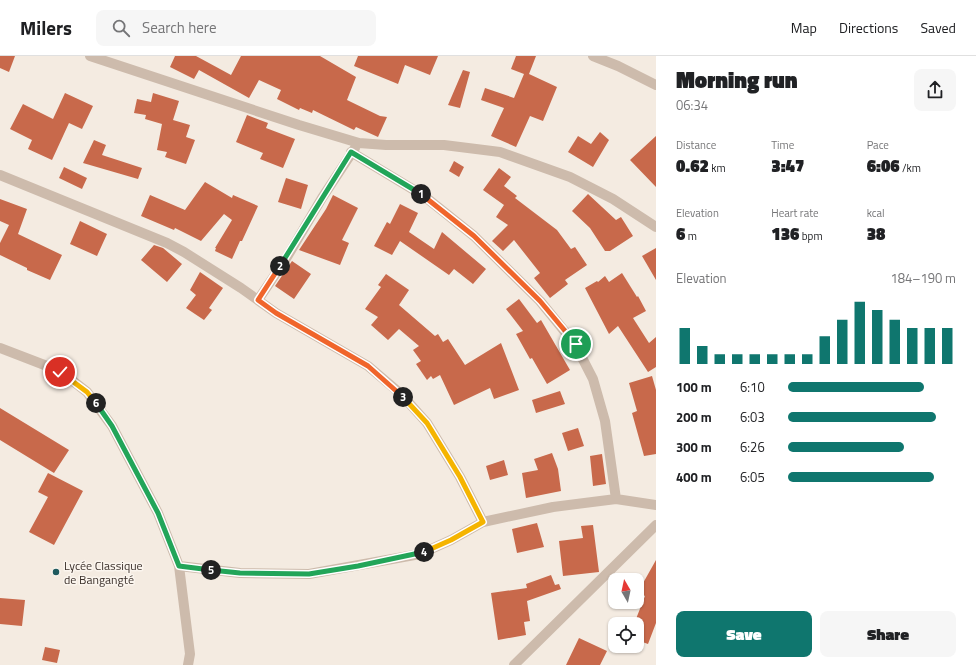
<!DOCTYPE html>
<html lang="en">
<head>
<meta charset="utf-8">
<style>
	body { margin:0; font-family:"Titillium Web",sans-serif; background:#f6f6f6; color:#202124; height:100vh; display:flex; flex-direction:column; font-size:15px; white-space:nowrap }
	* { box-sizing:border-box; margin:0 }
	p { font-size:13px; color:#757577 }
	.icon { flex:none; width:22px; height:22px; fill:none; stroke:currentColor; stroke-width:2; stroke-linecap:round; stroke-linejoin:round }
	.map { position:relative; flex:1; overflow:hidden }
	.drawer { display:flex; flex-direction:column; background:#fff; width:320px }
	.drawer>* { flex:none }
	.needle { width:26px; rotate:351deg }
	.tools { position:absolute; left:608px; top:517px; display:grid; gap:8px }
	.tools a { display:grid; place-items:center; width:36px; height:36px; border-radius:8px; background:#fff; box-shadow:0 1px 3px #0004; font-size:20px }
	.pin { position:absolute; display:grid; place-items:center; width:34px; height:34px; color:#fff; margin:-17px; border:2px solid #fff; border-radius:50%; box-shadow:0 1px 4px #0007 }
	.km { position:absolute; width:20px; height:20px; margin:-10px; border-radius:50%; background:#222; color:#fff; font-size:11px; line-height:20px; text-align:center }
	.round { display:grid; place-items:center; flex:none; width:42px; height:42px; border-radius:8px; background:#f6f6f6 }
	.headline { display:flex; align-items:center; justify-content:space-between; height:68px; padding:0 20px }
	h1 { font-size:22px; font-weight:800; line-height:30px }
	.stats { display:grid; grid-template-columns:repeat(3,1fr); gap:6px; height:68px; padding:4px 20px }
	.stats div { display:grid; align-content:center }
	.stats b { font-size:17px; font-weight:800 }
	.stats small { font-size:11px; font-weight:400 }
	.stats p { font-size:11px }
	.chart { height:112px; padding:8px 20px }
	.chart p { display:flex; justify-content:space-between }
	.chart svg { width:100%; height:72px; margin-top:4px; stroke:#0f766e; stroke-width:6 }
	.button { display:flex; gap:8px; margin-top:auto; padding:8px 20px }
	.button a { flex:1; height:46px; border-radius:8px; background:#0f766e; color:#fff; font-size:16px; font-weight:800; line-height:46px; text-align:center }
	.button a+a { background:#f6f6f6; color:#202124 }
	ul { padding:0 20px; list-style:none; font-size:13px }
	li { display:grid; grid-template-columns:64px 48px 1fr; align-items:center; height:30px }
	li i { height:10px; border-radius:5px; background:#0f766e }
	header { display:flex; align-items:center; gap:24px; box-sizing:border-box; height:56px; padding:0 20px; background:#fff; border-bottom:1px solid #e0e0e0 }
	header strong { font-size:19px }
	nav { display:flex; gap:22px; margin-inline-start:auto; font-size:14px }
	.search { width:280px; height:36px; background:#f6f6f6; display:flex; align-items:center; gap:10px; box-sizing:border-box; padding:0 14px; border-radius:8px; color:#757577; font-size:15px }
	main { display:flex; flex:1; min-height:0 }
	.map>svg:first-child { display:block }
	.building { fill:#c8694b }
	.lines { fill:none; stroke-linecap:round; stroke-linejoin:round }
	.minor { stroke:#cdbbac; stroke-width:10 }
	.split-1-casing { stroke:#fff; stroke-width:8 }
	.split-2-casing { stroke:#fff; stroke-width:8 }
	.split-3-casing { stroke:#fff; stroke-width:8 }
	.split-4-casing { stroke:#fff; stroke-width:8 }
	.split-5-casing { stroke:#fff; stroke-width:8 }
	.split-6-casing { stroke:#fff; stroke-width:8 }
	.split-7-casing { stroke:#fff; stroke-width:8 }
	.split-1 { stroke:#f0652b; stroke-width:5 }
	.split-2 { stroke:#22a559; stroke-width:5 }
	.split-3 { stroke:#f0652b; stroke-width:5 }
	.split-4 { stroke:#f5b400; stroke-width:5 }
	.split-5 { stroke:#22a559; stroke-width:5 }
	.split-6 { stroke:#22a559; stroke-width:5 }
	.split-7 { stroke:#f5b400; stroke-width:5 }
	.poi-dot { fill:#1f5a5e; stroke:#fbf5ee; stroke-width:1.5 }
	.labels { text-anchor:middle; dominant-baseline:central; stroke-width:3; stroke-linejoin:round; paint-order:stroke }
	.poi-label { font-size:12px; fill:#3b302b; stroke:#fbf5ee; text-anchor:start }
</style>
</head>
<body>
<header>
<strong>Milers</strong>
<div class="search"><svg class="icon" aria-label="search" viewBox="0 0 24 24"><circle cx="10" cy="10" r="6"/><path d="M15 15l6 6"/></svg>Search here</div>
<nav><a>Map</a><a>Directions</a><a>Saved</a></nav>
</header>
<main>
<div class="map">
<svg width="656" height="609" viewBox="0 0 656 609">
	<rect width="100%" height="100%" fill="#f4ebe1"/>
	<path class="building" d="M0,0H15L9,16L0,12Z
		M175,0H196L231,19L241,0H320L356,21L347,44L380,60L387,61L378,81L356,71L354,74L313,54L312,57L300,52L299,54L277,43L281,34L259,24L249,42L199,14L194,23L170,11Z
		M358,0H438L430,19L405,9L398,28L354,10Z
		M516,0H536L529,18L557,31L543,65L530,60L516,91L491,80L504,52L481,44L485,32L514,42L524,18L511,13Z
		M463,14L470,16L460,52L448,49Z
		M65,37L93,50L82,73L69,67L52,104L28,93L32,84L10,73L23,48L53,63Z
		M153,37L179,45L173,64L190,69L186,81L195,84L186,108L165,101L167,96L157,94L162,68L145,63L146,59L134,57L137,43L151,46Z
		M247,59L268,67L266,72L295,83L283,112L260,103L263,97L236,86Z
		M600,76L609,84L593,111L568,96L578,80L591,88Z
		M656,80V131L630,104Z
		M94,84L106,89L102,99L142,112L138,123L83,107Z
		M454,105L464,111L459,121L449,115Z
		M64,111L87,122L82,133L59,122Z
		M499,112L511,121L504,130L517,140L515,142L557,174L571,193L575,191L587,209L565,224L568,228L550,242L534,222L540,217L514,184L503,195L492,185L508,169L496,161L504,149L483,134Z
		M286,122L308,129L301,153L278,146Z
		M205,126L232,142L233,139L258,150L242,185H240L232,203L215,195L216,192H215L232,164L224,158L201,185L175,172L174,174L141,160L150,139L185,154Z
		M588,138L616,164L621,161L633,180L610,195H605L590,172L572,155Z
		M333,139L358,152L342,184L349,187L340,209L299,194L326,153Z
		M0,143L27,153L18,178L62,199L50,224L27,214V212L0,199V187L9,169L0,165Z
		M400,148L418,157L409,176L434,193L442,176L486,213L473,228L454,213L449,219L400,185L392,199L374,190L387,166L390,168Z
		M80,165L107,178L97,200L70,188Z
		M154,189L163,192L182,208L167,226L141,204Z
		M656,192V224L642,200Z
		M292,205L311,218L294,243L275,230Z
		M200,216L223,232L209,252L212,254L204,264L186,252L196,239L190,234Z
		M622,217L637,241L638,240L646,255L633,262L649,287L656,281V311L648,316L618,270L609,278L585,232L597,225L598,226L605,220L609,226Z
		M386,218L409,234L399,249L435,280L438,278L443,286L448,283L465,309L501,287L519,334L494,343L490,332L454,349L440,319L433,323L431,320L427,324L416,308L421,305L413,294L419,290L399,273L388,284L371,269L378,261L365,253L381,231L378,229Z
		M519,243L537,267L541,264L570,314L547,328L532,302L530,303L516,278L523,275L506,253Z
		M652,320L656,334V398L644,400L632,357L637,355L629,327Z
		M560,335L565,348L536,357L532,344Z
		M0,352L69,394L54,417L0,384Z
		M578,372L584,390L568,395L562,377Z
		M552,397L558,413L561,435L526,442L522,417L538,414L534,403Z
		M602,398L606,428L593,430L590,400Z
		M504,404L508,419L490,424L486,410Z
		M48,417L83,435L54,489L29,476L48,441L38,436Z
		M537,467L544,491L517,497L512,473Z
		M593,469L599,516L563,520L559,485L583,482L581,470Z
		M656,504V567L648,588L637,584V568H634L645,540L638,536Z
		M551,519L555,529L559,528L561,533L527,545L530,565L524,566L526,579L498,584L491,537L527,532L526,528Z
		M0,542L25,544L22,570L0,568Z
		M579,582L607,595L600,609H566Z
		M45,591L60,594L57,607L42,604Z"/>
	<g class="lines">
		<path class="minor" d="M90,0L299,69L359,87L386,89H444L500,96L570,121L613,143L656,171
			M593,0L618,10L656,29
			M351,96L424,140L474,180L540,245L575,288L593,323L605,365L616,443
			M0,119L167,187L184,196L241,232L276,257L368,310L401,338L427,367L460,421L483,466
			M258,244L287,201L322,142L355,92
			M0,292L60,315L87,336L112,370L158,457L179,510L190,598L188,609
			M179,510L240,517L309,518L420,498L451,484L483,466L553,451L616,443L656,449
			M514,609L656,469"/>
	</g>
	<g class="lines">
		<g class="split-1-casing">
			<path id="split-1" d="M421,138L474,180L540,245L576,288"/>
		</g>
		<g class="split-2-casing">
			<path id="split-2" d="M280,210L351,96L421,138"/>
		</g>
		<g class="split-3-casing">
			<path id="split-3" d="M280,210L258,244L276,257L368,310L403,341"/>
		</g>
		<g class="split-4-casing">
			<path id="split-4" d="M403,341L427,367L460,421L483,466L451,484L424,496"/>
		</g>
		<g class="split-5-casing">
			<path id="split-5" d="M211,514L240,517L309,518L358,510L424,496"/>
		</g>
		<g class="split-6-casing">
			<path id="split-6" d="M96,347L112,370L158,457L179,510L211,514"/>
		</g>
		<g class="split-7-casing">
			<path id="split-7" d="M60,316L87,336L96,347"/>
		</g>
		<use href="#split-1" class="split-1"/>
		<use href="#split-2" class="split-2"/>
		<use href="#split-3" class="split-3"/>
		<use href="#split-4" class="split-4"/>
		<use href="#split-5" class="split-5"/>
		<use href="#split-6" class="split-6"/>
		<use href="#split-7" class="split-7"/>
	</g>
	<circle class="poi-dot" cx="56" cy="516" r="4"/>
	<g class="labels">
		<g class="poi-label">
			<text x="64" y="509">Lycée Classique<tspan x="64" dy="14">de Bangangté</tspan></text>
		</g>
	</g>
</svg>
<div class="tools">
<a><svg class="needle" viewBox="-14 -14 28 28"><path d="M0-13l5 13h-10z" fill="#e53935"/><path d="M0 13l5-13h-10z" fill="#757577"/></svg></a>
<a><svg class="icon" aria-label="locate" viewBox="0 0 24 24"><circle cx="12" cy="12" r="6"/><path d="M12 2v4M12 18v4M2 12h4M18 12h4"/></svg></a>
</div>
<div class="pin" style="left:576px;top:288px;background:#1e9e55"><svg class="icon" aria-label="arrive" viewBox="0 0 24 24"><path d="M6 21V4h12l-3 4 3 4H6"/></svg></div>
<div class="pin" style="left:60px;top:316px;background:#d93025"><svg class="icon" aria-label="check" viewBox="0 0 24 24"><path d="M5 12l5 5 9-10"/></svg></div>
<b class="km" style="left:421px;top:138px">1</b>
<b class="km" style="left:280px;top:210px">2</b>
<b class="km" style="left:403px;top:341px">3</b>
<b class="km" style="left:424px;top:496px">4</b>
<b class="km" style="left:211px;top:514px">5</b>
<b class="km" style="left:96px;top:347px">6</b>
</div>
<section class="drawer">
<div class="headline"><div><h1>Morning run</h1><p>06:34</p></div><a class="round"><svg class="icon" aria-label="share" viewBox="0 0 24 24"><path d="M12 15V3M7 8l5-5 5 5M5 13v7h14v-7"/></svg></a></div>
<div class="stats">
<div><p>Distance</p><b>0.62<small> km</small></b></div>
<div><p>Time</p><b>3:47</b></div>
<div><p>Pace</p><b>6:06<small> /km</small></b></div>
</div>
<div class="stats">
<div><p>Elevation</p><b>6<small> m</small></b></div>
<div><p>Heart rate</p><b>136<small> bpm</small></b></div>
<div><p>kcal</p><b>38</b></div>
</div>
<div class="chart"><p><span>Elevation</span>184–190 m</p>
<svg viewBox="0 0 160 44" preserveAspectRatio="none"><path d="M5 44V22M15 44V33M25 44V38M35 44V38M45 44V38M55 44V38M65 44V38M75 44V38M85 44V27M95 44V17M105 44V6M115 44V11M125 44V17M135 44V22M145 44V22M155 44V22"/></svg>
</div>
<ul>
<li><b>100 m</b>6:10<i style="width:81%"></i></li>
<li><b>200 m</b>6:03<i style="width:88%"></i></li>
<li><b>300 m</b>6:26<i style="width:69%"></i></li>
<li><b>400 m</b>6:05<i style="width:87%"></i></li>
</ul>
<div class="button"><a>Save</a><a>Share</a></div>
</section>
</main>
</body>
</html>
